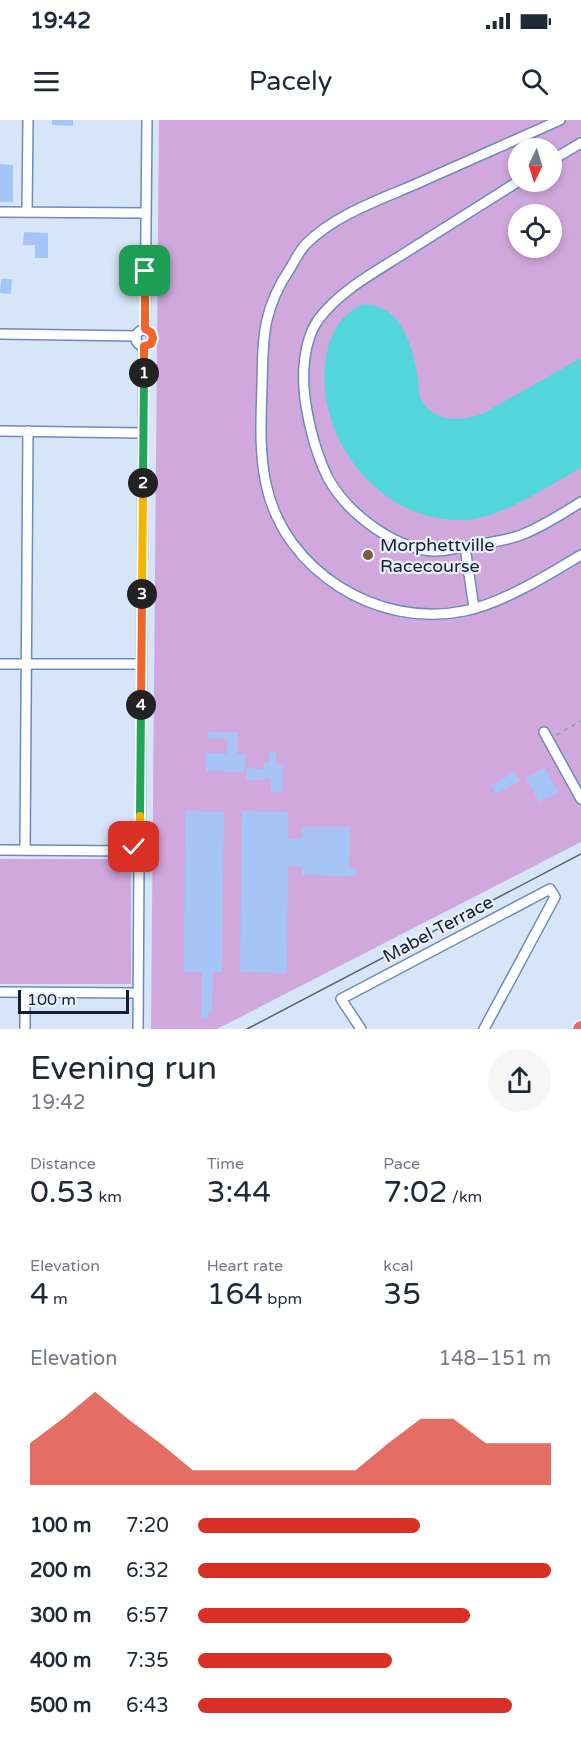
<!DOCTYPE html>
<html lang="en">
<head>
<meta charset="utf-8">
<style>
	body { margin:0; font-family:"Varela Round",sans-serif; background:#f6f6f7; color:#1f2937; height:100vh; display:flex; flex-direction:column; font-size:22px; white-space:nowrap }
	* { box-sizing:border-box; margin:0 }
	p { font-size:20px; color:#747a83 }
	.icon { flex:none; width:33px; height:33px; fill:none; stroke:currentColor; stroke-width:2; stroke-linecap:round; stroke-linejoin:round }
	.map { position:relative; height:909px; overflow:hidden }
	.side { display:flex; flex-direction:column; background:#fff; flex:1 }
	.side>* { flex:none }
	.needle { width:39px; rotate:184deg }
	.buttons { position:absolute; left:508px; top:18px; display:grid; gap:12px }
	.buttons a { display:grid; place-items:center; width:54px; height:54px; border-radius:50%; background:#fff; box-shadow:0 3px 9px #0003; font-size:30px }
	.scale { position:absolute; left:18px; bottom:15px; width:111px; box-sizing:border-box; padding-left:6px; border:3px solid #131f32; border-top:0; font-size:16px; line-height:21px; white-space:nowrap; color:#131f32; -webkit-text-stroke:4px #eaf1fc; paint-order:stroke }
	.pin { position:absolute; display:grid; place-items:center; width:51px; height:51px; color:#fff; margin:-26px; border-radius:12px; box-shadow:0 3px 9px #0006 }
	.km { position:absolute; width:30px; height:30px; margin:-15px; border-radius:50%; background:#222; color:#fff; font-size:16px; line-height:30px; text-align:center }
	.round { display:grid; place-items:center; flex:none; width:63px; height:63px; border-radius:32px; background:#f6f6f7 }
	.head { display:flex; align-items:center; justify-content:space-between; height:102px; padding:0 30px }
	h1 { font-size:33px; font-weight:600; line-height:45px }
	.stats { display:grid; grid-template-columns:repeat(3,1fr); gap:9px; height:102px; padding:6px 30px }
	.stats div { display:grid; align-content:center }
	.stats b { font-size:30px; font-weight:600 }
	.stats small { font-size:16px; font-weight:400 }
	.stats p { font-size:16px }
	.chart { height:168px; padding:12px 30px }
	.chart p { display:flex; justify-content:space-between }
	.chart svg { width:100%; height:108px; margin-top:6px; fill:#d93025; opacity:.7 }
	ul { padding:0 30px; list-style:none; font-size:20px }
	li { display:grid; grid-template-columns:96px 72px 1fr; align-items:center; height:45px }
	li i { height:15px; border-radius:8px; background:#d93025 }
	.status { display:flex; justify-content:space-between; align-items:center; height:42px; padding:0 30px; background:#fff; direction:ltr }
	.status svg { height:16px; fill:currentColor }
	header { display:flex; justify-content:space-between; align-items:center; height:78px; padding:0 30px; background:#fff; font-size:27px; font-weight:600 }
	.map>svg:first-child { display:block }
	.green { fill:#d0a8dd; fill-rule:evenodd }
	.water { fill:#53d6da }
	.building { fill:#a4c5f6 }
	.lines { fill:none; stroke-linecap:round; stroke-linejoin:round }
	.minor-casing { stroke:#6c8bb9; stroke-width:12 }
	.highway-casing { stroke:#fff; stroke-width:16 }
	.path { stroke:#8d9bae; stroke-width:1.5; stroke-dasharray:4.5 4.5; stroke-linecap:butt }
	.minor { stroke:#fff; stroke-width:9 }
	.highway { stroke:#e76871; stroke-width:14 }
	.tram { stroke:#566376; stroke-width:1.5 }
	.split-1-casing { stroke:#fff; stroke-width:12 }
	.split-2-casing { stroke:#fff; stroke-width:12 }
	.split-3-casing { stroke:#fff; stroke-width:12 }
	.split-4-casing { stroke:#fff; stroke-width:12 }
	.split-5-casing { stroke:#fff; stroke-width:12 }
	.split-6-casing { stroke:#fff; stroke-width:12 }
	.split-1 { stroke:#f0652b; stroke-width:8 }
	.split-2 { stroke:#22a559; stroke-width:8 }
	.split-3 { stroke:#f5b400; stroke-width:8 }
	.split-4 { stroke:#f0652b; stroke-width:8 }
	.split-5 { stroke:#22a559; stroke-width:8 }
	.split-6 { stroke:#f5b400; stroke-width:8 }
	.poi-dot { fill:#7b5f32; stroke:#eaf1fc; stroke-width:2 }
	.labels { text-anchor:middle; dominant-baseline:central; stroke-width:4.5; stroke-linejoin:round; paint-order:stroke }
	.poi-label { font-size:18px; fill:#131f32; stroke:#eaf1fc; text-anchor:start }
	.street-label { font-size:18px; fill:#131f32; stroke:#eaf1fc }
</style>
</head>
<body>
<div class="status"><b>19:42</b><svg viewBox="0 0 49 12"><path d="M0 12V9h3v3zM5 12V6h3v6zM10 12V3h3v9zM15 12V0h3v12zM26 1h20v11H26zM47 4h2v5h-2z"/></svg></div>
<header><svg class="icon" aria-label="menu" viewBox="0 0 24 24"><path d="M4 6h16M4 12h16M4 18h16"/></svg>Pacely<svg class="icon" aria-label="search" viewBox="0 0 24 24"><circle cx="10" cy="10" r="6"/><path d="M15 15l6 6"/></svg></header>
<div class="map">
<svg width="581" height="909" viewBox="0 0 581 909">
	<rect width="100%" height="100%" fill="#d7e5f9"/>
	<path class="green" d="M159,0H581V722L217,909H151ZM519,28H552V62H519ZM519,94H552V128H519Z
		M0,739H131V864H0Z"/>
	<path class="water" d="M363,184C369,185 376,185 381,188C406,198 414,235 418,259C419,266 418,276 422,281C435,303 463,302 484,293L581,238V348C549,365 502,398 465,400C380,404 313,317 326,237C331,212 340,195 363,184Z"/>
	<path class="building" d="M52,0H73V6L52,5Z
		M0,44L13,45V82H0Z
		M24,112L48,113V138H35V125H23Z
		M1,159H12L11,174L0,173Z
		M209,612H238L237,634H245V652L206,651V633L227,634L228,619L208,618Z
		M269,632H276V645H283L282,672H271V659L246,660L247,648L264,649V642L269,643Z
		M545,648L558,672L539,682L526,658Z
		M515,652L520,661L496,674L491,665Z
		M185,691L224,692L222,852H213L212,892H209L208,899H201L202,852H184Z
		M242,691L288,692V719H301L302,707H350L349,748H356V756L302,755V747L288,746L287,853L240,852Z"/>
	<g class="lines">
		<g class="minor-casing">
			<path id="minor" d="M560,0C512,21 464,43 416,64C379,80 335,95 306,124C300,130 295,140 291,147C262,190 263,217 262,266C261,299 259,331 266,364C284,451 378,509 464,491C501,484 548,455 581,435
				M552,40L581,23
				M519,61C482,84 445,108 408,131C377,151 340,170 318,200C303,222 302,255 305,279C309,306 316,334 328,358C347,393 392,427 432,431C443,432 457,428 468,426C486,423 505,421 521,415C542,407 562,394 581,382
				M0,92L146,93
				M27,92L28,0
				M145,209L147,0
				M136 218a8 8 0 1 1 16 0a8 8 0 1 1-16 0Z
				M0,214L136,216
				M0,311L143,313
				M465,427L474,488
				M0,544H141
				M544,612L581,679
				M140,724L144,226
				M132 732a8 8 0 1 1 16 0a8 8 0 1 1-16 0Z
				M0,730L132,731
				M25,730L28,311
				M0,872L138,873
				M25,909V872
				M138,909L139,740
				M361,909L341,879L550,769L555,777L484,909"/>
		</g>
		<g class="highway-casing">
			<path id="highway" d="M580,909L581,908"/>
		</g>
		<path class="path" d="M556,615L581,601"/>
		<use href="#minor" class="minor"/>
		<use href="#highway" class="highway"/>
		<path class="tram" d="M247,909L581,734"/>
	</g>
	<g class="lines">
		<g class="split-1-casing">
			<path id="split-1" d="M144,253V226L151,224L153,218L151,212L145,209V151"/>
		</g>
		<g class="split-2-casing">
			<path id="split-2" d="M143,363L144,253"/>
		</g>
		<g class="split-3-casing">
			<path id="split-3" d="M142,474L143,363"/>
		</g>
		<g class="split-4-casing">
			<path id="split-4" d="M141,585L142,474"/>
		</g>
		<g class="split-5-casing">
			<path id="split-5" d="M140,696L141,585"/>
		</g>
		<g class="split-6-casing">
			<path id="split-6" d="M134,727L140,724V696"/>
		</g>
		<use href="#split-1" class="split-1"/>
		<use href="#split-2" class="split-2"/>
		<use href="#split-3" class="split-3"/>
		<use href="#split-4" class="split-4"/>
		<use href="#split-5" class="split-5"/>
		<use href="#split-6" class="split-6"/>
	</g>
	<circle class="poi-dot" cx="368" cy="435" r="6"/>
	<g class="labels">
		<g class="poi-label">
			<text x="380" y="425">Morphettville<tspan x="380" dy="21">Racecourse</tspan></text>
		</g>
		<g class="street-label">
			<text transform="translate(438 809) rotate(-28)">Mabel Terrace</text>
		</g>
	</g>
</svg>
<div class="buttons">
<a><svg class="needle" viewBox="-14 -14 28 28"><path d="M0-13l5 13h-10z" fill="#e53935"/><path d="M0 13l5-13h-10z" fill="#747a83"/></svg></a>
<a><svg class="icon" aria-label="locate" viewBox="0 0 24 24"><circle cx="12" cy="12" r="6"/><path d="M12 2v4M12 18v4M2 12h4M18 12h4"/></svg></a>
</div>
<div class="scale">100 m</div>
<div class="pin" style="left:145px;top:151px;background:#1e9e55"><svg class="icon" aria-label="arrive" viewBox="0 0 24 24"><path d="M6 21V4h12l-3 4 3 4H6"/></svg></div>
<div class="pin" style="left:134px;top:727px;background:#d93025"><svg class="icon" aria-label="check" viewBox="0 0 24 24"><path d="M5 12l5 5 9-10"/></svg></div>
<b class="km" style="left:144px;top:253px">1</b>
<b class="km" style="left:143px;top:363px">2</b>
<b class="km" style="left:142px;top:474px">3</b>
<b class="km" style="left:141px;top:585px">4</b>
</div>
<section class="side">
<div class="head"><div><h1>Evening run</h1><p>19:42</p></div><a class="round"><svg class="icon" aria-label="share" viewBox="0 0 24 24"><path d="M12 15V3M7 8l5-5 5 5M5 13v7h14v-7"/></svg></a></div>
<div class="stats">
<div><p>Distance</p><b>0.53<small> km</small></b></div>
<div><p>Time</p><b>3:44</b></div>
<div><p>Pace</p><b>7:02<small> /km</small></b></div>
</div>
<div class="stats">
<div><p>Elevation</p><b>4<small> m</small></b></div>
<div><p>Heart rate</p><b>164<small> bpm</small></b></div>
<div><p>kcal</p><b>35</b></div>
</div>
<div class="chart"><p><span>Elevation</span>148–151 m</p>
<svg viewBox="0 0 160 44" preserveAspectRatio="none"><path d="M0 44V27L10 17L20 6L30 17L40 27L50 38L60 38L70 38L80 38L90 38L100 38L110 27L120 17L130 17L140 27L150 27L160 27V44z"/></svg>
</div>
<ul>
<li><b>100 m</b>7:20<i style="width:63%"></i></li>
<li><b>200 m</b>6:32<i style="width:100%"></i></li>
<li><b>300 m</b>6:57<i style="width:77%"></i></li>
<li><b>400 m</b>7:35<i style="width:55%"></i></li>
<li><b>500 m</b>6:43<i style="width:89%"></i></li>
</ul>
</section>
</body>
</html>
